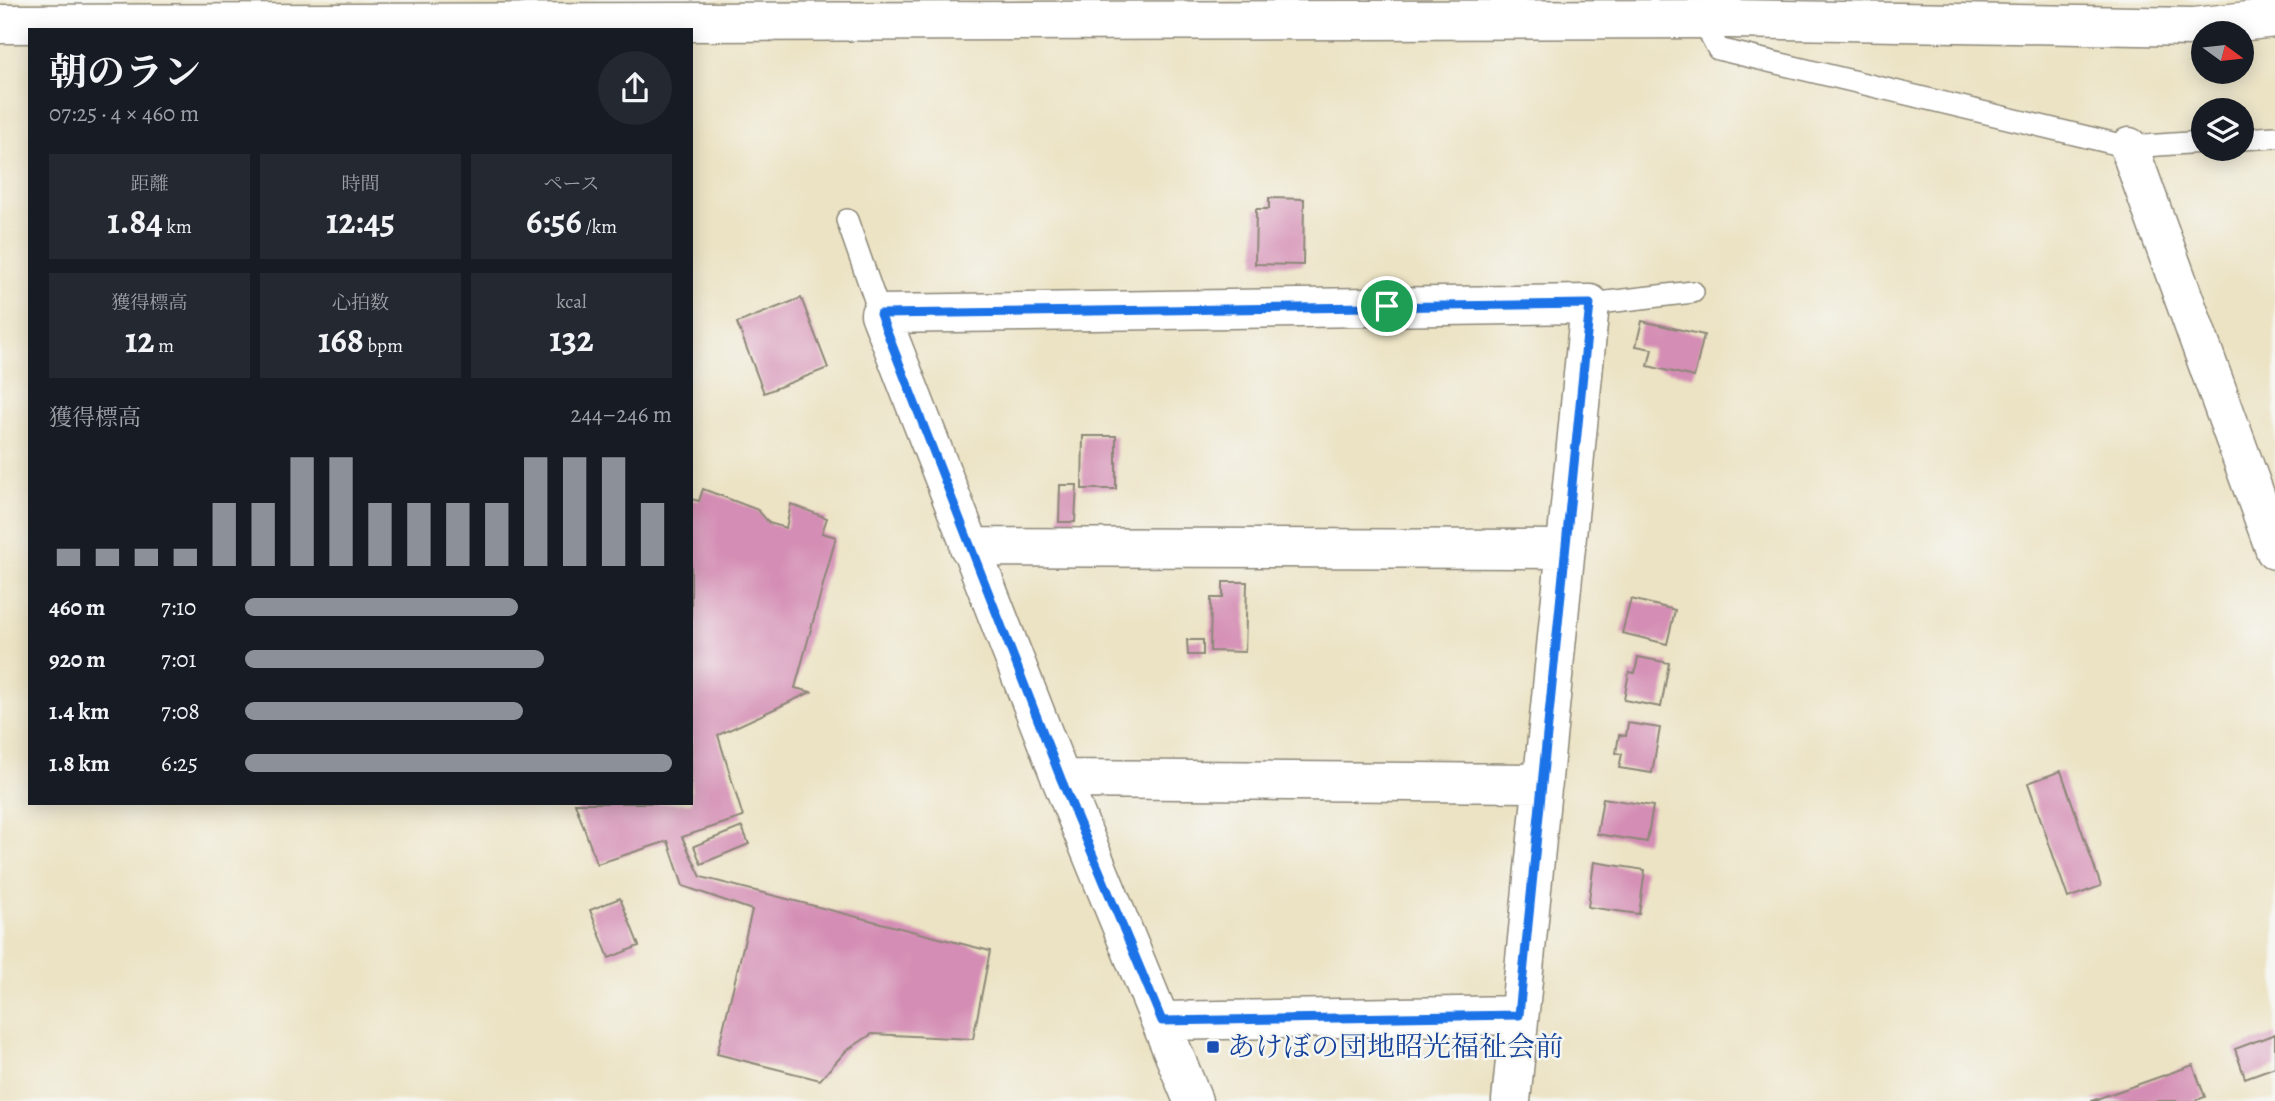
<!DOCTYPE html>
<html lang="ja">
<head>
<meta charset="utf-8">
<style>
	body { margin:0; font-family:Alegreya,"Noto Serif JP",serif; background:#242831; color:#f1f3f6; height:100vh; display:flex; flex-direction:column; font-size:26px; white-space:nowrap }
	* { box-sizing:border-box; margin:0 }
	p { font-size:23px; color:#9ea1a6 }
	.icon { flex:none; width:38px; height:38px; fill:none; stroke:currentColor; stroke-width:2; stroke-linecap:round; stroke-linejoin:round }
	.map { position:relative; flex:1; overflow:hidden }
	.details { position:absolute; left:28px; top:28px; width:665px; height:777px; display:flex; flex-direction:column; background:#171b24; border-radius:0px; box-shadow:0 4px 18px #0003 }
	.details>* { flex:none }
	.needle { width:46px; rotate:105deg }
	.tools { position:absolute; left:2191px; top:21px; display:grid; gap:14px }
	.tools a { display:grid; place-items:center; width:63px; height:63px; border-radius:50%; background:#171b24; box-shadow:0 4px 18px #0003; font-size:35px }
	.pin { position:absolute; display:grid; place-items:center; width:60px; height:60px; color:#fff; margin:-30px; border:4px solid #fff; border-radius:50%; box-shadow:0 2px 7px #0007 }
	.round { display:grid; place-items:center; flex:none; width:74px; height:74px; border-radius:37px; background:#242831 }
	.overview { display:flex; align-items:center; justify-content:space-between; height:119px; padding:0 21px }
	h1 { font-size:38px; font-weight:700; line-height:52px }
	.stats { display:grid; grid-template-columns:repeat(3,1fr); gap:10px; height:119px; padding:7px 21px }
	.stats div { display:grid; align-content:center; border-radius:0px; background:#242831; text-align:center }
	.stats b { font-size:35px; font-weight:700 }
	.stats small { font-size:19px; font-weight:400 }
	.stats p { font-size:19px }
	.chart { height:196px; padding:14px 21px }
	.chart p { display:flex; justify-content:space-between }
	.chart svg { width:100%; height:126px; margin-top:7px; stroke:#8c9099; stroke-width:6 }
	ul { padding:0 21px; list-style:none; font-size:23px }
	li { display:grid; grid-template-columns:112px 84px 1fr; align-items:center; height:52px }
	li i { height:18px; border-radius:9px; background:#8c9099 }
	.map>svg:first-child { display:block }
	.building { fill:#d48db4 }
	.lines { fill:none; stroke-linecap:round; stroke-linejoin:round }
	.lane-casing { stroke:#8c8778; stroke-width:24 }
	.street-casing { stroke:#8c8778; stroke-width:41 }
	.lane { stroke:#fff; stroke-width:21 }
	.street { stroke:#fff; stroke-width:38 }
	.route-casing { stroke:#fff; stroke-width:14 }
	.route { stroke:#1a73e8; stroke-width:9 }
	.transit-dot { fill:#1a4fb4; stroke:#f6f6f2; stroke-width:2.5 }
	.labels { text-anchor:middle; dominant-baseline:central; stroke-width:5; stroke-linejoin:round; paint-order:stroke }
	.transit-label { font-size:28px; fill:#164399; stroke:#f6f6f2; text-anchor:start }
</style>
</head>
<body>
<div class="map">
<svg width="2275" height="1101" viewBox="0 0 2275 1101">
	<rect width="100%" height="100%" fill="#f6f6f2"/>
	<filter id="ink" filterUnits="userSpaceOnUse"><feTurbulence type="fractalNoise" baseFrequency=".0143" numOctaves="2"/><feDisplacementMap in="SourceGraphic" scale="14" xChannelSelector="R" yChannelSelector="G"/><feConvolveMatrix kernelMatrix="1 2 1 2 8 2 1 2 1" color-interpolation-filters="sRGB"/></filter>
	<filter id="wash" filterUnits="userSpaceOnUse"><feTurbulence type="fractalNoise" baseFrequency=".00686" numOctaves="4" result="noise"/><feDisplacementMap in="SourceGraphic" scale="28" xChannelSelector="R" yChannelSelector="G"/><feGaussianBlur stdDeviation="1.57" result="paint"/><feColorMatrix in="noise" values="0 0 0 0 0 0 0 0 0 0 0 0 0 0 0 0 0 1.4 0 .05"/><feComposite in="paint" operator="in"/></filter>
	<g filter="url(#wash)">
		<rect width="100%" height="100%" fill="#ece3c4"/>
		<g id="blocks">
			<path class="building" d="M1269,198L1304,199L1303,265L1255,264L1256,209H1269Z
				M801,298L828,368L764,393L737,323Z
				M1642,321L1704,335L1694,377L1648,366L1652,349L1636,346Z
				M1083,436H1116V489H1082Z
				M1060,485H1077L1075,522H1059Z
				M703,489L758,510L769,523L786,528L791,504L827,518L822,533L836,537L795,688L811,692L718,735L743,817L682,837L701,877L990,951L973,1039L872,1034L846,1051L820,1080L717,1054L752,910L683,886L668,841L597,864L575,803H691V499L699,501Z
				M1223,582H1247L1245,652L1210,651L1211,598H1223Z
				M1631,599L1675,610L1667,644L1622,633Z
				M1187,640H1203V655H1188Z
				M1638,657L1669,663L1661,707L1624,700L1629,672L1635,673Z
				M1628,723L1660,728L1652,773L1619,768L1622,754L1616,753L1619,735L1626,736Z
				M2061,771L2101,886L2068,898L2028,783Z
				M1603,798L1653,806L1647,842L1597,834Z
				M742,827L749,844L701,864L694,846Z
				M1594,862L1645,870L1639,914L1588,907Z
				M620,898L639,946L609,958L590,910Z
				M2275,1034V1067L2245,1078L2235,1049Z
				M2193,1065L2205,1097L2194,1101H2091Z"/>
		</g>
	</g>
	<g filter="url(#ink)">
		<use href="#blocks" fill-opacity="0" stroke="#8c8778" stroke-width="2"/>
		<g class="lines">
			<g class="lane-casing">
				<path id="lane" d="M1702,19L1718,49L2129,147L2203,142
					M2242,139L2275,137
					M847,220L880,314
					M1590,304L1693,292"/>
			</g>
			<g class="street-casing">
				<path id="street" d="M0,24L1730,19L2194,27L2275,18
					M2129,147L2275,550
					M969,547L1566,549
					M1061,779L1543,783
					M1162,1021L1519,1015
					M1193,1101L1061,779L880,314L1590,304L1511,1101"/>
			</g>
			<use href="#lane" class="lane"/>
			<use href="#street" class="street"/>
		</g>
	</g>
	<g class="lines" filter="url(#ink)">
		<g class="route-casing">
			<path id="route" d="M1590,304L1519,1015L1162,1021L1061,779L880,314Z"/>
		</g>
		<use href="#route" class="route"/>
	</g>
	<rect class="transit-dot" x="1206" y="1040" width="14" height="14" rx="3.5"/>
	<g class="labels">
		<g class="transit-label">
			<text x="1227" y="1047">あけぼの団地昭光福祉会前</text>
		</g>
	</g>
</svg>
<div class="tools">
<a><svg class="needle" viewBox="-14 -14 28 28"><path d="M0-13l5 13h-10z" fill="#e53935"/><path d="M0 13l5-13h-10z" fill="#9ea1a6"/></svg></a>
<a><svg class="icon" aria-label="layers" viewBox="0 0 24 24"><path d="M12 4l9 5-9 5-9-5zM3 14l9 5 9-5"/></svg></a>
</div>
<div class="pin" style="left:1387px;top:306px;background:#1e9e55"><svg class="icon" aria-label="arrive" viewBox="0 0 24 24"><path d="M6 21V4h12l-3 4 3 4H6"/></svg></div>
<section class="details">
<div class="overview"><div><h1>朝のラン</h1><p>07:25 · 4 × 460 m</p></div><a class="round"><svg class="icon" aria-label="share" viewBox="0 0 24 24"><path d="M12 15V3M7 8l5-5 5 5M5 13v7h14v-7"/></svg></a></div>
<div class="stats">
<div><p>距離</p><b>1.84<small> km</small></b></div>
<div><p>時間</p><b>12:45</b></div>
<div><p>ペース</p><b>6:56<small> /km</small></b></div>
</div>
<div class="stats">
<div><p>獲得標高</p><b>12<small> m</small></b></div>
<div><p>心拍数</p><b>168<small> bpm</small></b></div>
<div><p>kcal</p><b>132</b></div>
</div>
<div class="chart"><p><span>獲得標高</span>244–246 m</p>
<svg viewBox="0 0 160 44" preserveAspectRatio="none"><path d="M5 44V38M15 44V38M25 44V38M35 44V38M45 44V22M55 44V22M65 44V6M75 44V6M85 44V22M95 44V22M105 44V22M115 44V22M125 44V6M135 44V6M145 44V6M155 44V22"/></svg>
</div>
<ul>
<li><b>460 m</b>7:10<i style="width:64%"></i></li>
<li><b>920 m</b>7:01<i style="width:70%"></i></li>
<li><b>1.4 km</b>7:08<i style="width:65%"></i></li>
<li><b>1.8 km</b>6:25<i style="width:100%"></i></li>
</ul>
</section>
</div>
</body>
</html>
